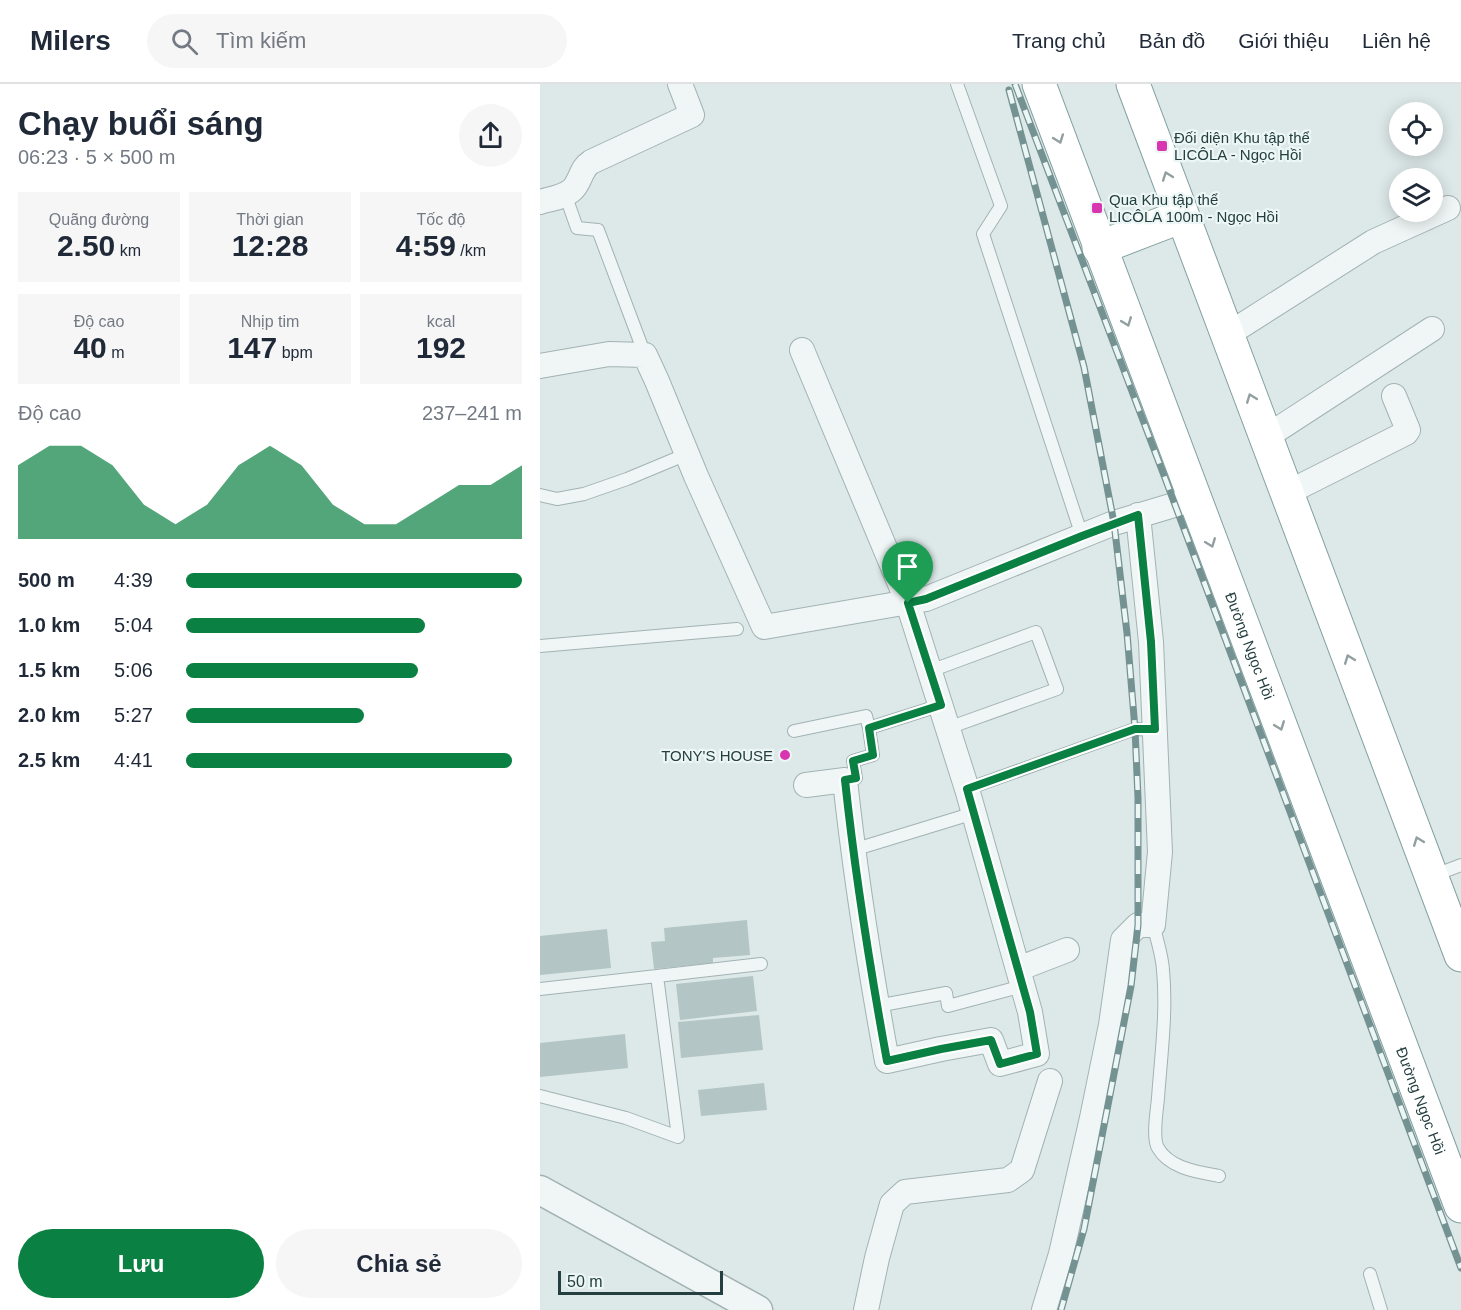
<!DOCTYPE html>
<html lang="vi">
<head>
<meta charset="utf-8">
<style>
	body { margin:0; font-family:Arial,sans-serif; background:#f6f6f7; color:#1f2937; height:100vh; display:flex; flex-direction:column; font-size:22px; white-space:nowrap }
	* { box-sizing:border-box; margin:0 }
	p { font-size:20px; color:#747a83 }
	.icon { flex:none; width:33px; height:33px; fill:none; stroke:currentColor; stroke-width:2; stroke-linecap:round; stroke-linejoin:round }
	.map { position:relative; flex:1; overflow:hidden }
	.drawer { display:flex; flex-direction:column; background:#fff; width:540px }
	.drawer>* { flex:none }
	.controls { position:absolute; left:849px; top:18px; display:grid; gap:12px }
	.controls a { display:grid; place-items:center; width:54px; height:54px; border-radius:50%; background:#fff; box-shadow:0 3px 15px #0003; font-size:30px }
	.scale { position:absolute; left:18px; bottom:15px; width:165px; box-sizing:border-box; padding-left:6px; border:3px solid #253f40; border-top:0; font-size:16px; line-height:21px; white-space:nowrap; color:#253f40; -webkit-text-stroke:4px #ecf6f5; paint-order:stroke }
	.pin { position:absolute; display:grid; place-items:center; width:51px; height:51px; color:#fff; margin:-62px -26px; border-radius:50% 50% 50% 0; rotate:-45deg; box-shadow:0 0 6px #0007 }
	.pin .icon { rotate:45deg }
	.round { display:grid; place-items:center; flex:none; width:63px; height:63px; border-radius:32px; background:#f6f6f7 }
	.head { display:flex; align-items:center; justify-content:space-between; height:102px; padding:0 18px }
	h1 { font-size:33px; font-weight:800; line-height:45px }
	.metrics { display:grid; grid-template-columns:repeat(3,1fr); gap:9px; height:102px; padding:6px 18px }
	.metrics div { display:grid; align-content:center; border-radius:0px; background:#f6f6f7; text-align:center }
	.metrics b { font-size:30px; font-weight:800 }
	.metrics small { font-size:16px; font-weight:400 }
	.metrics p { font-size:16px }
	.chart { height:168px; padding:12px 18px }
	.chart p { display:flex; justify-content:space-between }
	.chart svg { width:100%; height:108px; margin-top:6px; fill:#0b8043; opacity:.7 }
	.primary-button { display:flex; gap:12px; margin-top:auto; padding:12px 18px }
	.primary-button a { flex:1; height:69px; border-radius:36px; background:#0b8043; color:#fff; font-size:24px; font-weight:800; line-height:69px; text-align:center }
	.primary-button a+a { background:#f6f6f7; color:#1f2937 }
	ul { padding:0 18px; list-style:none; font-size:20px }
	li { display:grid; grid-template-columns:96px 72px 1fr; align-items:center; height:45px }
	li i { height:15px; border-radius:8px; background:#0b8043 }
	header { display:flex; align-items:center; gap:36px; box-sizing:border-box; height:84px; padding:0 30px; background:#fff; border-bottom:2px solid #e0e1e3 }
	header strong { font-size:28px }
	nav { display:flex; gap:33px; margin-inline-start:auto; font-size:21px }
	.search { width:420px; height:54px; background:#f6f6f7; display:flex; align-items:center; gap:15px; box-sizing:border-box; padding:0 21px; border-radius:33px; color:#747a83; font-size:22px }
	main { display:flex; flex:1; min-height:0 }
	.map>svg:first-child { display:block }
	.building { fill:#b3c5c5 }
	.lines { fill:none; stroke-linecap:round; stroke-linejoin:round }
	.service-casing { stroke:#a2b2b2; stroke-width:14 }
	.minor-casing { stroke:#a2b2b2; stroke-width:26 }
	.tertiary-casing { stroke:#a2b2b2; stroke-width:31 }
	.trunk-casing { stroke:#83a0a0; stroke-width:35 }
	.service { stroke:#f0f6f6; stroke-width:12 }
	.minor { stroke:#f0f6f6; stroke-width:24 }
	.tertiary { stroke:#f0f6f6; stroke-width:28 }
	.trunk { stroke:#fff; stroke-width:33 }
	.rail-casing { stroke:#759293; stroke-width:7 }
	.rail { stroke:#ecf6f5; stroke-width:4.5; stroke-dasharray:14; stroke-linecap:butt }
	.oneway { stroke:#929fa0 }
	.route-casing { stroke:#fff; stroke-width:12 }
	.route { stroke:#0b8043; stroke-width:8 }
	.poi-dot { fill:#d935b1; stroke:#ecf6f5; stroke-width:2 }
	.labels { text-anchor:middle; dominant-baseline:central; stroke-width:4.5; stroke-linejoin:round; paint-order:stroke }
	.poi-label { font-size:15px; fill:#253f40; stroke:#ecf6f5; text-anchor:start }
	.street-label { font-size:15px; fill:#253f40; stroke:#ecf6f5 }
</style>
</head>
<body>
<header>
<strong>Milers</strong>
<div class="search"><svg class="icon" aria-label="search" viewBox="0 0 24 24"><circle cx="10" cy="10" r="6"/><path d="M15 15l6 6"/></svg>Tìm kiếm</div>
<nav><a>Trang chủ</a><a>Bản đồ</a><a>Giới thiệu</a><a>Liên hệ</a></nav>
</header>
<main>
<section class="drawer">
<div class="head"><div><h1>Chạy buổi sáng</h1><p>06:23 · 5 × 500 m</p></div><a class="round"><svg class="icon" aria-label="share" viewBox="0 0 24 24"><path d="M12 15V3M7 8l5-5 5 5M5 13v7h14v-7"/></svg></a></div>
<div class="metrics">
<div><p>Quãng đường</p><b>2.50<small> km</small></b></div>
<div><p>Thời gian</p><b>12:28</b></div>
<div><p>Tốc độ</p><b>4:59<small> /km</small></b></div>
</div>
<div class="metrics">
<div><p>Độ cao</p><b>40<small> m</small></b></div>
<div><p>Nhịp tim</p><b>147<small> bpm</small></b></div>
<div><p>kcal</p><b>192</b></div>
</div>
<div class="chart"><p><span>Độ cao</span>237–241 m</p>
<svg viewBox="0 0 160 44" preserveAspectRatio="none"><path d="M0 44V14L10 6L20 6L30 14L40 30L50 38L60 30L70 14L80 6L90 14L100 30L110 38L120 38L130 30L140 22L150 22L160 14V44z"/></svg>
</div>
<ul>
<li><b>500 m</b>4:39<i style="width:100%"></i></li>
<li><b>1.0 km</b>5:04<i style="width:71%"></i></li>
<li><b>1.5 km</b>5:06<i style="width:69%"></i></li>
<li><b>2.0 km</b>5:27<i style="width:53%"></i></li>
<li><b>2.5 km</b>4:41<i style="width:97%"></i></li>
</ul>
<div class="primary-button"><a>Lưu</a><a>Chia sẻ</a></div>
</section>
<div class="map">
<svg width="921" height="1226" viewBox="0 0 921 1226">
	<rect width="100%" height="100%" fill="#dde8e8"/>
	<path class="building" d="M207,836L210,871L173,874V879L114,885L111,858L125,857L124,844Z
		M67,845L71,884L0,891V852Z
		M213,892L217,927L140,936L136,900Z
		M219,931L223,966L141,974L138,938Z
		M85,950L88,984L0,993V959Z
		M224,999L227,1026L161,1032L158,1006Z"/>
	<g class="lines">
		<g class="service-casing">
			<path id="service" d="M417,0L461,122L443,150L542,452
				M25,110L37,144L58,146L105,271
				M0,411L17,415L44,410L87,395L147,370
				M0,562L197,545
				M390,587L496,548L517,605L408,644
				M254,647L326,632L329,644L401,621
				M305,696L316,694L313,677L333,671L329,644
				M427,705L595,645L614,646
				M313,766L434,729
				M892,792L921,781
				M613,841C617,855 622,871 623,886C627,928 621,972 618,1014C617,1026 612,1054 618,1064C630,1085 659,1088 679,1092
				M117,892L221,880
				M0,905L117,892L138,1053L86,1034L0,1012
				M337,922L406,909L408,922L483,902
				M830,1190L841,1226"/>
		</g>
		<g class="minor-casing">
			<path id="minor" d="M0,118C10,115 24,113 32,106C41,98 40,85 51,78L152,31L140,0
				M687,251L833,158L908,124
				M262,266L368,519L427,705L490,928L497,970L460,980L451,956L401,965L347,977C330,884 315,790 305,696L266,701
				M0,282L69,270L105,271L117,297L156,392L224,543L386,515L574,439L654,415
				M726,353L892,245
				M747,409L866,349L868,346L854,312
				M478,885L527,866
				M326,1226L337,1174L352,1120L365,1108L468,1096L482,1086L510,997
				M504,1226L521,1170L552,1034L571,941L583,856L598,841H613L620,768L611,558L598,431"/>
		</g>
		<g class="tertiary-casing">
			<path id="tertiary" d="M0,1106L218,1226"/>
		</g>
		<g class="trunk-casing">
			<g id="trunk">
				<path id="s1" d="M499,0L921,1122"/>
				<path d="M593,0L921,871"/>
				<path d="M559,164L642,132"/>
			</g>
		</g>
		<use href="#service" class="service"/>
		<use href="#minor" class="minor"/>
		<use href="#tertiary" class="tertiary"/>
		<use href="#trunk" class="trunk"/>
		<g class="rail-casing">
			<path id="rail" d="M475,0L625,394L921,1184
				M469,6L544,283L574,439L587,549L595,645L598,714V841L591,902L544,1145L521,1226"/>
		</g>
		<use href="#rail" class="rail"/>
	</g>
	<defs><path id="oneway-chevron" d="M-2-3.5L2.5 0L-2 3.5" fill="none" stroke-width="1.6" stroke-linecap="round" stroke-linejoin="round" transform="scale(1.5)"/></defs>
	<g class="oneway">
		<use href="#oneway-chevron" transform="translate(519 55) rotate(70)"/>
		<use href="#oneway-chevron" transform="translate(627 92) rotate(-110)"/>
		<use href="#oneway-chevron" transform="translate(587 238) rotate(69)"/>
		<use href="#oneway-chevron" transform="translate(711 314) rotate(-111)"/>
		<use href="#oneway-chevron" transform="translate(671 459) rotate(69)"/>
		<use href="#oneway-chevron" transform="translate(809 575) rotate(-111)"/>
		<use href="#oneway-chevron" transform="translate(740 642) rotate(69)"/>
		<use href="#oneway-chevron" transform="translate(878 757) rotate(-111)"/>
	</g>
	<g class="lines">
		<g class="route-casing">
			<path id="route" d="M598,431L611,558L615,645H595L427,705L490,928L497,970L460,980L451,956L401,965L347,977C330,884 315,790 305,696L316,694L313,677L333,671L329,644L401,621L368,519L386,515L542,452Z"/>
		</g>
		<use href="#route" class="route"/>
	</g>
	<g class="poi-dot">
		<rect x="616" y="56" width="12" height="12" rx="3"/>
		<rect x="551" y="118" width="12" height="12" rx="3"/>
		<circle cx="245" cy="671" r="6"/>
	</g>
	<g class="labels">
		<g class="poi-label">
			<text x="634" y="53">Đối diện Khu tập thể<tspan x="634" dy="17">LICÔLA - Ngọc Hồi</tspan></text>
			<text x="569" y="115">Qua Khu tập thể<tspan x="569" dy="17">LICÔLA 100m - Ngọc Hồi</tspan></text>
			<text x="233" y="671" text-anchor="end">TONY'S HOUSE</text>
		</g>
		<g class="street-label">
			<text stroke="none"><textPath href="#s1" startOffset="600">Đường Ngọc Hồi</textPath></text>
			<text stroke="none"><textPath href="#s1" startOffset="1086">Đường Ngọc Hồi</textPath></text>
		</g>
	</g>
</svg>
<div class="controls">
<a><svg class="icon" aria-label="locate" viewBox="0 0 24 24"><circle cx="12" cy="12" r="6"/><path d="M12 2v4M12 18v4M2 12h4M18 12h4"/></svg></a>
<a><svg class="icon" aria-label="layers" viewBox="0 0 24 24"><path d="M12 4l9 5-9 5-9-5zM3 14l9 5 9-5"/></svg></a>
</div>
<div class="scale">50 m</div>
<div class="pin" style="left:368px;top:519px;background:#1e9e55"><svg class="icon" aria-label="arrive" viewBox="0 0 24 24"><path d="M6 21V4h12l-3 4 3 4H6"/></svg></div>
</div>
</main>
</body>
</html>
